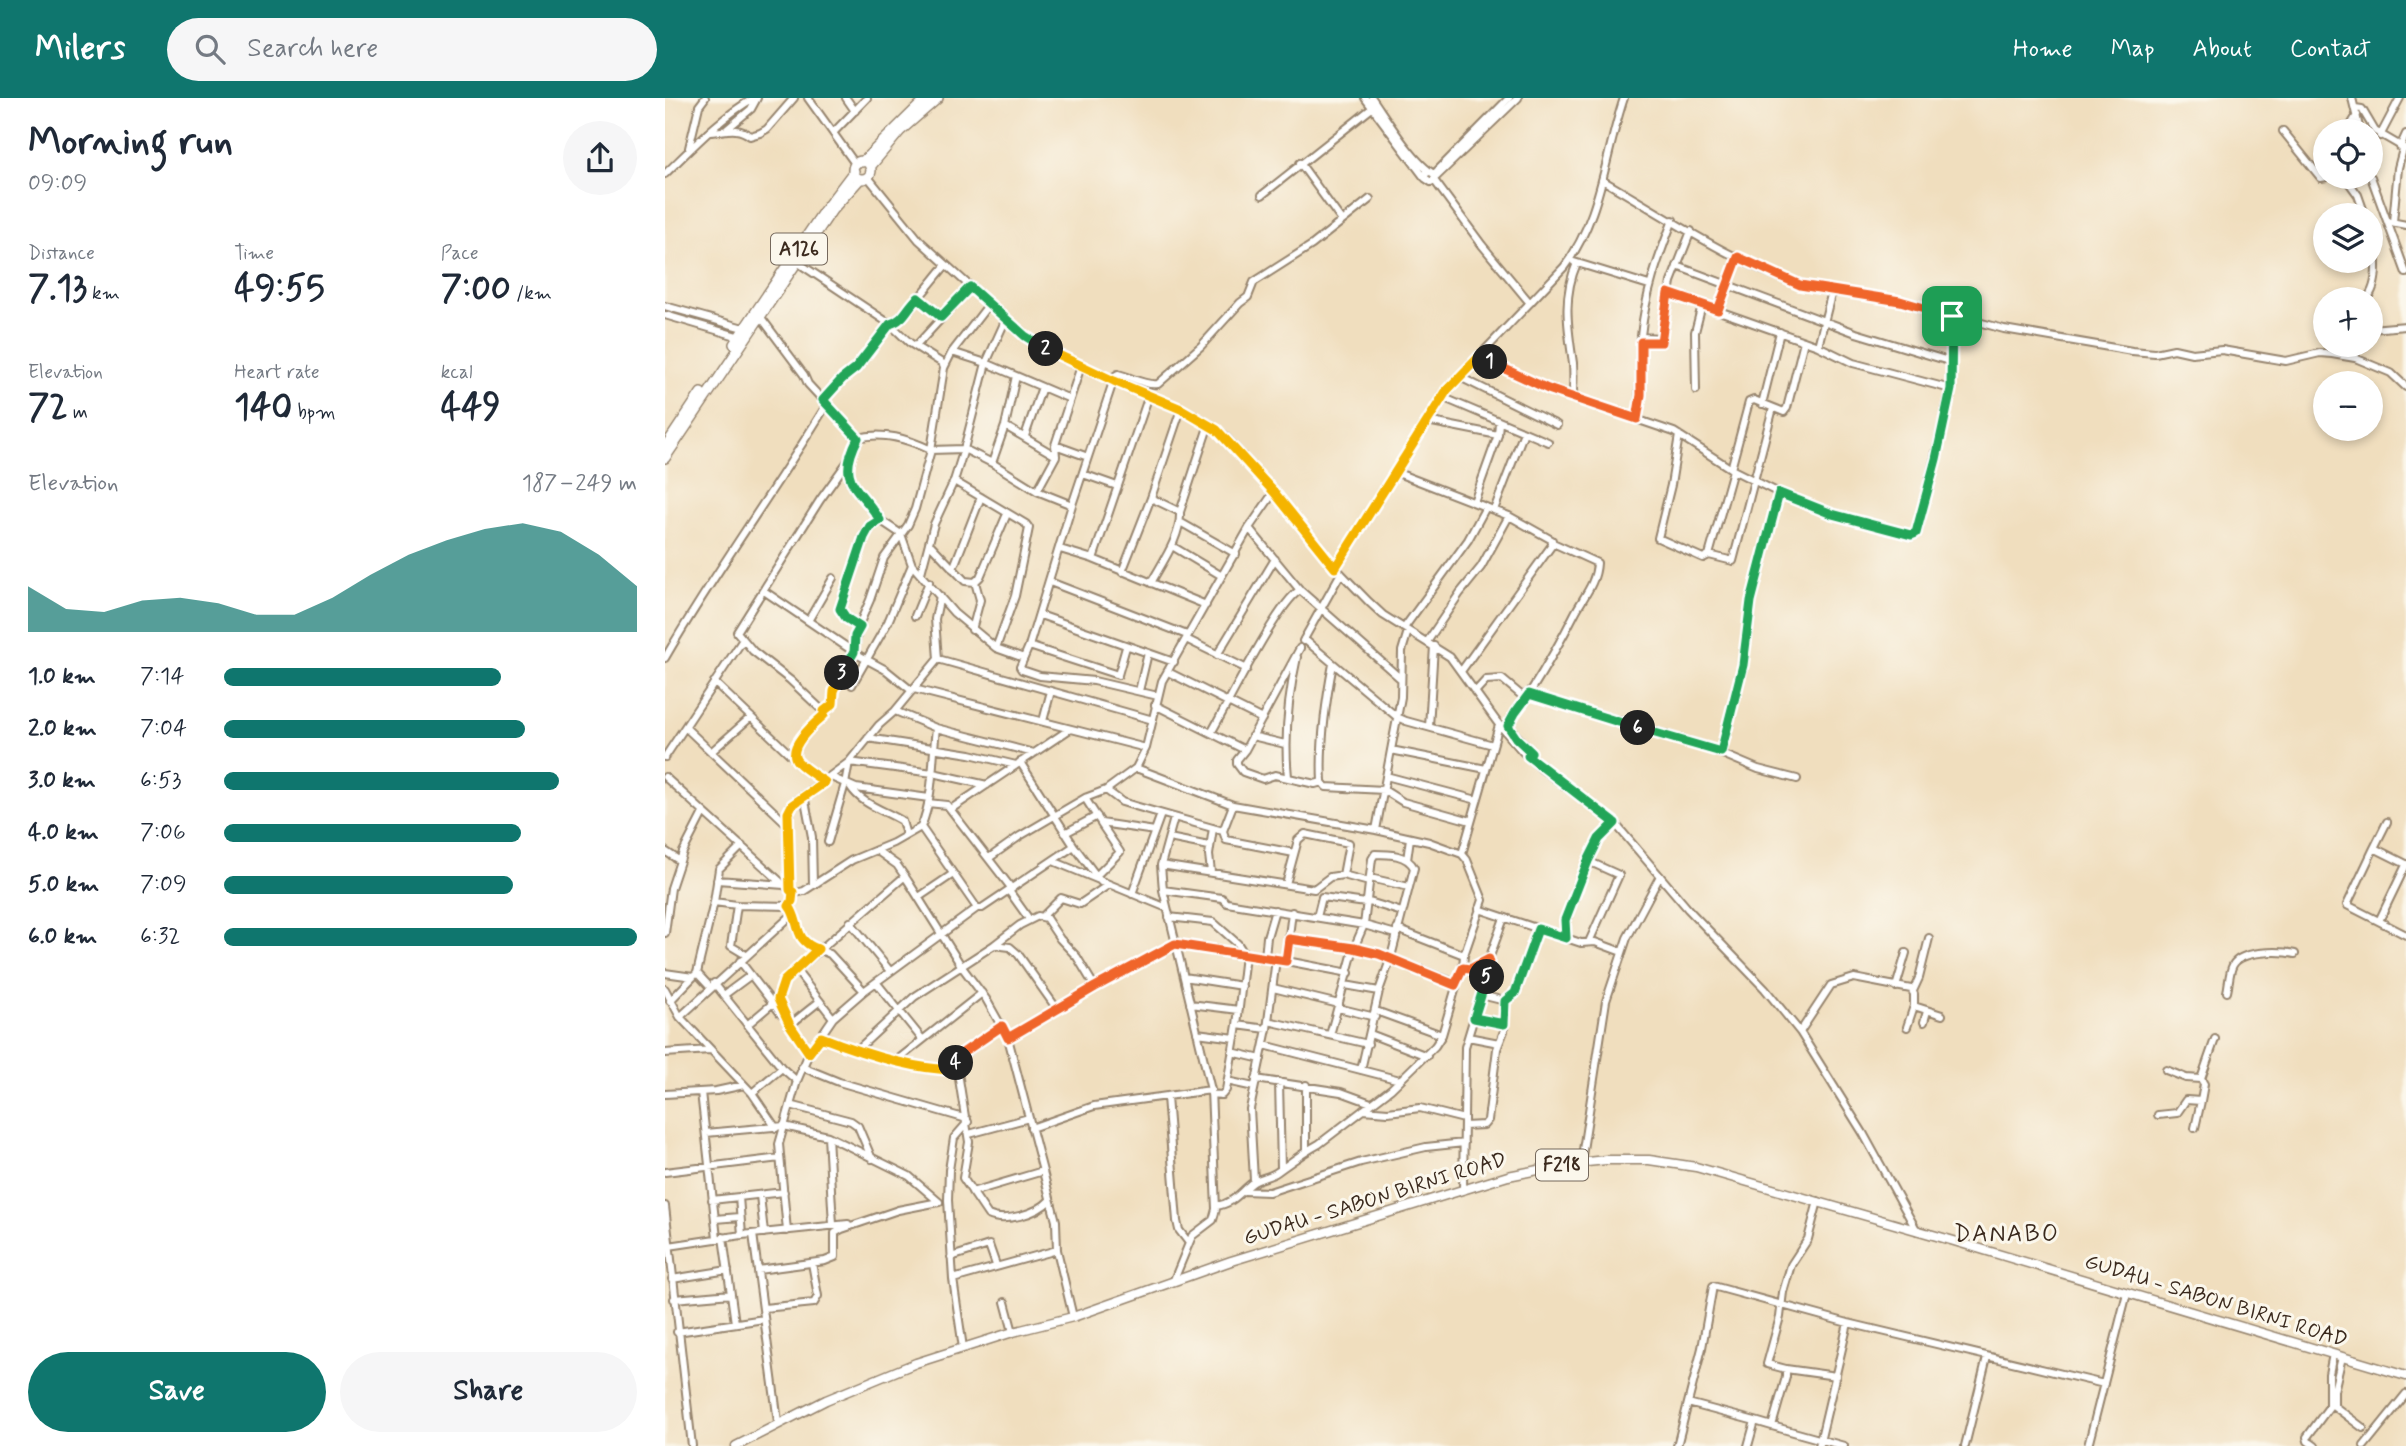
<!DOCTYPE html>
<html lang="en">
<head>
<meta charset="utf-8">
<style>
	body { margin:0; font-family:Mynerve,sans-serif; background:#f6f6f7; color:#1f2937; height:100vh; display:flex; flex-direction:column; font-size:26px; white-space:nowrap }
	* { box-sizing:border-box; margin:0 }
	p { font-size:23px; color:#747a83 }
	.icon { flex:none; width:38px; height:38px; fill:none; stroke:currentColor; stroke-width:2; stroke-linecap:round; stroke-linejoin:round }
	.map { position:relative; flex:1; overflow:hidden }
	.drawer { display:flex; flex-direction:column; background:#fff; width:665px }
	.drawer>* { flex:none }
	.buttons { position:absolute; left:1648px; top:21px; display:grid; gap:14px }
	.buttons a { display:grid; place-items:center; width:70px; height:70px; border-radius:50%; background:#fff; box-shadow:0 4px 10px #0003; font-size:35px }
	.pin { position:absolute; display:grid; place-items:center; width:60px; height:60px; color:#fff; margin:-30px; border-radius:14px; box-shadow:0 4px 10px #0006 }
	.km { position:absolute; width:35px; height:35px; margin:-18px; border-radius:50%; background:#222; color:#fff; font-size:19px; line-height:35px; text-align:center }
	.round { display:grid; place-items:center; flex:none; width:74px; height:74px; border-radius:37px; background:#f6f6f7 }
	.head { display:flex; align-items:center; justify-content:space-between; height:119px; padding:0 28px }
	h1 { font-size:38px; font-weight:800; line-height:52px }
	.metrics { display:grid; grid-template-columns:repeat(3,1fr); gap:10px; height:119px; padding:7px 28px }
	.metrics div { display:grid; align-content:center }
	.metrics b { font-size:35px; font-weight:800 }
	.metrics small { font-size:19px; font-weight:400 }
	.metrics p { font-size:19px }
	.chart { height:196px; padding:14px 28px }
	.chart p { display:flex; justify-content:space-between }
	.chart svg { width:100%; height:126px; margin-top:7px; fill:#0f766e; opacity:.7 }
	.action { display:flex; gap:14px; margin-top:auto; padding:14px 28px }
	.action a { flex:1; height:80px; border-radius:42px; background:#0f766e; color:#fff; font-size:28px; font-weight:800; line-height:80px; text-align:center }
	.action a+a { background:#f6f6f7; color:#1f2937 }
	ul { padding:0 28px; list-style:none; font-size:23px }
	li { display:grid; grid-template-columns:112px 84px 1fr; align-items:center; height:52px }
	li i { height:18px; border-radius:9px; background:#0f766e }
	header { display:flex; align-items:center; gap:42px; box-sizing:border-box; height:98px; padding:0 35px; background:#0f766e; color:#fff }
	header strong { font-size:33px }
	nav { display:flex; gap:38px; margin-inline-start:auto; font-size:24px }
	.search { width:490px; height:63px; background:#f6f6f7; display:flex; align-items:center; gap:18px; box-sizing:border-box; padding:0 24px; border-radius:38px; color:#747a83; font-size:26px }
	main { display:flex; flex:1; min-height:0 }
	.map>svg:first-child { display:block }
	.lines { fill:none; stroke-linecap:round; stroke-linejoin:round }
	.minor-casing { stroke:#96846e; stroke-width:10 }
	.major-casing { stroke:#96846e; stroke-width:11 }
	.highway-casing { stroke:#96846e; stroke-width:12 }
	.minor { stroke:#fff; stroke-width:6 }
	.major { stroke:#fff; stroke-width:8 }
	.highway { stroke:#fff; stroke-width:9 }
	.split-1-casing { stroke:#fff; stroke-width:14 }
	.split-2-casing { stroke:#fff; stroke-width:14 }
	.split-3-casing { stroke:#fff; stroke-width:14 }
	.split-4-casing { stroke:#fff; stroke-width:14 }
	.split-5-casing { stroke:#fff; stroke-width:14 }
	.split-6-casing { stroke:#fff; stroke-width:14 }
	.split-7-casing { stroke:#fff; stroke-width:14 }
	.split-1 { stroke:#f0652b; stroke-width:9 }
	.split-2 { stroke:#f5b400; stroke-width:9 }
	.split-3 { stroke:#22a559; stroke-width:9 }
	.split-4 { stroke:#f5b400; stroke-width:9 }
	.split-5 { stroke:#f0652b; stroke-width:9 }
	.split-6 { stroke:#22a559; stroke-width:9 }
	.split-7 { stroke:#22a559; stroke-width:9 }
	.labels { text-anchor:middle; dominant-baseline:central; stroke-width:6; stroke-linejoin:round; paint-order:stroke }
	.shield { fill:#fbf7ec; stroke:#75685c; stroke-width:2 }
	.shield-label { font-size:19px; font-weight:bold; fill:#3b2a1e }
	.street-label { font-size:21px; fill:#3b2a1e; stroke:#fbf7ec }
	.quarter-label { font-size:24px; letter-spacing:2px; fill:#3b2a1e; stroke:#fbf7ec }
</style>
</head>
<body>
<header>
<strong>Milers</strong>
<div class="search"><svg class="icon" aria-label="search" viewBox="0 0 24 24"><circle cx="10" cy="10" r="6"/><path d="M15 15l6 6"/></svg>Search here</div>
<nav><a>Home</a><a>Map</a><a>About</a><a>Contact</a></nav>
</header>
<main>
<section class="drawer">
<div class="head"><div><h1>Morning run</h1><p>09:09</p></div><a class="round"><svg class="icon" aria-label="share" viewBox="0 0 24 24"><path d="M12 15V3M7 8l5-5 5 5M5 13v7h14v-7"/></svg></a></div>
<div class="metrics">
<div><p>Distance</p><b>7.13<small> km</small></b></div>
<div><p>Time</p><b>49:55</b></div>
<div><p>Pace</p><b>7:00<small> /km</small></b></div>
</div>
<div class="metrics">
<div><p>Elevation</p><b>72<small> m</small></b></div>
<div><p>Heart rate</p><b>140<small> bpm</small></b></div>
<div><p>kcal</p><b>449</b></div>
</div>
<div class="chart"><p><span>Elevation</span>187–249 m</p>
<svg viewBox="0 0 160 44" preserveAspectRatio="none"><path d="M0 44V28L10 36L20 37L30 33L40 32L50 34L60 38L70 38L80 32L90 24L100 17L110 12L120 8L130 6L140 9L150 17L160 28V44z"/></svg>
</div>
<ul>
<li><b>1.0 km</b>7:14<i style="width:67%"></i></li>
<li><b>2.0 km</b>7:04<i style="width:73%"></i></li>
<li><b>3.0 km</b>6:53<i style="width:81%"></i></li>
<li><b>4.0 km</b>7:06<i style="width:72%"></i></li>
<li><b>5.0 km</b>7:09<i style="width:70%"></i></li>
<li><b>6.0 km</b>6:32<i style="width:100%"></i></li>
</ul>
<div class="action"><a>Save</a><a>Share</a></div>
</section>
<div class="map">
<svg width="1741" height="1348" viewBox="0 0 1741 1348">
	<rect width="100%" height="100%" fill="#fbf7ec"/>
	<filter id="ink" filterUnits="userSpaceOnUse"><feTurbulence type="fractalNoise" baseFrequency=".0143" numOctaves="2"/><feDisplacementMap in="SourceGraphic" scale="14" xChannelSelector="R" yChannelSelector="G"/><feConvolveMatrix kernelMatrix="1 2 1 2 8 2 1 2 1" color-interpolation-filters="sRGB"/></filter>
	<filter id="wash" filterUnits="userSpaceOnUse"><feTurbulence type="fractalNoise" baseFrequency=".00686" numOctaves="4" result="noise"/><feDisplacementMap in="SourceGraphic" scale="28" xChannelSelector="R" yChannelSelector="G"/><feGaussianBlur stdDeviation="1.57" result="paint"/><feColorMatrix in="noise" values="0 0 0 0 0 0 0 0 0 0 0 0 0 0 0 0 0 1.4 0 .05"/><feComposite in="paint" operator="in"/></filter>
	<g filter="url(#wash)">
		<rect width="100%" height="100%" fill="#f0debe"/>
	</g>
	<g filter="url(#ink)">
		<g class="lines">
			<g class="minor-casing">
				<path id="minor" d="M143,0L191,67
					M181,0L190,13
					M700,0L759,79
					M707,0C721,20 749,66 769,76L770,80L766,84L760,80V76L764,74
					M1687,0L1695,33
					M1690,10L1697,11L1710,33L1741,51
					M62,31L86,11L92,0
					M1618,33L1656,80L1662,79
					M1677,33L1686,27L1692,17
					M44,34C59,34 71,27 85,38L95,35L102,31L129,0
					M168,35L202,0
					M1715,38L1735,0
					M1661,46V48
					M1735,49L1741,36
					M24,50L34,8L40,0
					M635,65L677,123
					M0,76C28,49 56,19 89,0
					M769,76L844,0
					M203,79L254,142L360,238L416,268L532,319L559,337L609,394L662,461L704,504L718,517L785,559L832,624L857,653L877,671L948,723L1023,811L1100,891L1135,934L1198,1035L1252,1133
					M1680,79L1693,97L1700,117
					M1706,79L1741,175
					M770,80L853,0
					M769,82L817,147L865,205
					M937,82C1002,119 1077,171 1148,190L1235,203L1339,231L1467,253L1490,255L1509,251L1527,255L1557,252L1621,263L1655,255L1667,256L1690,260L1726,275L1741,289
					M597,97L707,10
					M1726,124L1741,127
					M1728,124L1733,70L1738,51
					M132,164L225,226L245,245L277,265L279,270
					M909,164L984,187
					M1012,168L1191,235L1287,264
					M1003,195L1153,248L1188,265L1286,291
					M253,200L276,219
					M1701,201C1715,188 1712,153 1706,135
					M0,208L82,231
					M1053,212L1073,159
					M0,217L75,239
					M95,218L139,277L143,286L193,340
					M341,221L321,265L299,351L327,365L372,393L407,407
					M1706,231L1741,228
					M976,239L997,240
					M976,244H996L1006,184L1026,133
					M251,248L305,189
					M1153,248L1167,193
					M287,254L321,265L405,301
					M814,259L883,291L1009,334L1068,372L1114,395L1167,416L1246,437L1251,435L1253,431L1286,291L1287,218
					M1690,260L1693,247
					M795,279L892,327
					M1031,292L1030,234L1037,207
					M777,299L883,344
					M908,299C908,288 909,276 908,265C903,230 897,199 912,165
					M158,302L177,281L191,270L225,226C239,222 269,180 281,167
					M1097,306L1115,234
					M972,321C977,293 974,266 976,238C980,197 993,160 1008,122
					M762,323L833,337
					M340,328L391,358
					M1014,337L1006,387L993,440L1038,460L1044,457L1068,463L1108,310
					M360,338L377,289
					M390,347L423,359
					M183,363L185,383L189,389L215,422L236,436L247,467L289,515L331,550L359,560
					M327,365L340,328L351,278
					M1066,371L1084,304L1089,302L1119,314L1122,310L1139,243
					M730,374L844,418L887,442V447L797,572
					M418,376L452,388
					M289,383L361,426L364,430L350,498L331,550
					M372,393L391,358L390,347L416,268
					M809,404L833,337L834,324
					M829,412L859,334
					M515,414L544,326
					M515,424L571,456
					M584,430L635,492L736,581
					M264,445L300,483L310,484
					M507,448L557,478
					M395,451L428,461L541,507
					M1044,457L1068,372
					M428,461L484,297
					M670,470L782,292L899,169C936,121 940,56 959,0
					M288,471L316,399
					M457,474L486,400L516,311
					M256,475L269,426L289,383L299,351L266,352L279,270L287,254L324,206
					M310,484L315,479L342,416
					M385,484L522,537
					M486,485C498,463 516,439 515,414L486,400
					M99,493L195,558L221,572L247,593
					M375,517L509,564
					M250,518L264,484
					M143,523L168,480
					M194,527L181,520L175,511L199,439L205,428L215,422
					M739,530L803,442L821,409
					M307,532L315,502L310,484
					M521,541L582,571
					M639,541L732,619L741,623L828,647
					M638,543L676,475
					M762,544L795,495L816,469L844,418
					M364,548L355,569L357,572L375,578L429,583L493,598
					M461,549L453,577L364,548L407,407L450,278L453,276C466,279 480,288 493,286L536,248L575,205L583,199L589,184L647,147L705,101
					M635,550L580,652L572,662V666L578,674L598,681L610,677L650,686L657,684
					M552,557L610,461
					M0,560C50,473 110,392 162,306
					M273,561L488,622
					M668,566C661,602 655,647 657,684L661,689L719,692L738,704L806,723
					M503,574L597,621
					M49,584L131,662
					M187,587L223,524L247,467
					M249,591L481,650
					M474,593L483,555
					M810,594L821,582L837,581L856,597L864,596L1041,649L1093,671L1132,681
					M862,596L843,628L866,654L863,658
					M864,596C881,569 896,543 910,515C919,498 931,485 932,465L888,445
					M490,607L580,652
					M159,613L168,606L169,593L189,553L194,527L205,502L219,460L243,427L250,411L266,352C243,341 218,333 193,340L183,363L155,402L72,534L88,553L125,582L159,614C153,626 119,648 133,663C140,671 151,677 160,684
					M230,613L271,630L369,655
					M378,623L386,593
					M20,629L122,726
					M764,629L769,548
					M546,635C562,608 613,504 635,492
					M587,638L620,646
					M203,640L305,656L351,667
					M726,652L821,671
					M46,654L86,619
					M1056,654L1078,567L1086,504L1114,395
					M0,659L77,543
					M184,664L268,675L322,687
					M355,664L409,748L436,784
					M471,670L568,707L711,732L764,744L797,756L802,762L818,802L799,857L798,870
					M721,678L812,702
					M0,679L119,787L131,795L139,793L187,762L228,745L256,729C269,698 267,663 271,630
					M166,679L191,690L264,700
					M623,679C619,638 623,599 632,559
					M185,688C197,707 219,712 237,723L241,737
					M441,692L457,704L470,708L558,733
					M139,697L147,739L148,787
					M420,700L436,725L490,733
					M263,705L282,707L347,791
					M568,707L558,733L561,742L629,755
					M286,711L405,631
					M509,720L496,767L498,792L546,992L551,1111L548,1122L527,1138L509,1182
					M256,729L312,810
					M711,732L736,599L737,553L743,533
					M400,735L432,718
					M504,740L544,748
					M163,744L180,686L184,664
					M1709,750L1722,724
					M211,752L232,767L243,783L297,869L321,901L343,940L391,1123L392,1152L408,1219
					M0,753L15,763
					M797,756L834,627
					M324,760L355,738L420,700L441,692L471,670L481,650L497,583L584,430L609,394
					M742,762L745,740
					M388,763L502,810
					M923,763L954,777L924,844
					M1741,766L1709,750L1682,807L1741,837
					M496,767L649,791L665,779L678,777L704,784
					M546,774L544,757L548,730
					M431,778L455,754L436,726
					M705,780L744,789
					M52,782L119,787
					M621,786L633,742L640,736L684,745L678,777
					M125,792L122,720L126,707L184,664L214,627L230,613L273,561L270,521L275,498
					M498,792L557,800L562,805L699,827L731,836
					M344,793L364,821
					M467,796L496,716
					M254,799L288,776
					M701,803L737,814
					M49,804L72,807L124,808L129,815L133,834L145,848L165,856L199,893
					M72,807L66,848L81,857
					M814,811L916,845L930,844L957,854
					M378,818L396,800L415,806L443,787
					M504,819L548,824L573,846L580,857L572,927L561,992L557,997L546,996
					M652,819L657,799L701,805
					M1714,823L1741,767
					M185,824L225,873
					M732,831L799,857
					M0,835L6,790L18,754L38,715
					M901,840L900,823L923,763L934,741L950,725
					M329,847L345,849L353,856L392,911
					M600,859L602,839L610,812
					M621,862L627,814
					M75,863L116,916
					M130,871L168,920
					M0,875L28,879
					M32,875L45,889
					M519,879L577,888
					M211,884L257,941
					M49,885L117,970L132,983
					M680,887L714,893
					M790,887L798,870L805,871L824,861
					M1231,889L1241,855
					M608,890L674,906
					M0,891L15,919L87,995L111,1030
					M1248,893L1254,880L1264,840
					M1562,894C1564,886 1564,874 1568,867C1576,852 1616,853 1630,856
					M59,897L86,877
					M816,897L840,903L850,895L873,831
					M5,903L32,875L49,804L54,771L77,748
					M525,906L574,912
					M673,910L710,919
					M711,913L777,937
					M15,919L129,815
					M809,920L839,926
					M603,923L703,946
					M1259,924L1262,913
					M123,925L144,955
					M82,927L108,905
					M125,927L113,901L119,883L240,778
					M125,927L155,903
					M572,927L602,931
					M336,928L291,962L304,1044L298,1080L323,1117C340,1125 372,1116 385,1102
					M1242,929L1249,908
					M1135,934L1166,887L1189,880L1246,891L1249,896V908L1277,917
					M532,935L570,940
					M705,936L762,958
					M665,937L689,850L699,827L707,761L710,756C724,756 742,756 749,770L726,859L714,893L696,972
					M156,939L192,952L259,970L291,972
					M803,939L834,945
					M343,940L428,890L510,846L611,861L684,875
					M599,947L735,982
					M192,952L249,899L329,847L355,827L373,818L381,820L395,841L412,859L430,889
					M567,954L596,961
					M0,955L45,952
					M231,963L317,895
					M137,969L174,984L302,1021
					M1501,972L1521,980L1536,981L1550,941
					M591,981L676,994L706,1005
					M562,983L589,989
					M614,984L616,1070
					M641,987V1052
					M36,994L52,1140
					M87,995L117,970
					M0,996L51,993L79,987
					M502,999L512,1123L514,1132L524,1145
					M125,1007L186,1023L193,1028L207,1061
					M698,1012L723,1014L755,1010L799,1021
					M1493,1017L1512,1015L1521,1002L1536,1003L1539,986L1536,981
					M799,1028L819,1027L823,1022L832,951L839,933L840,903
					M366,1030L429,1008L546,992
					M1530,1030L1536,1003
					M41,1035L119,1028L163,1038L244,1078L274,1104
					M304,1036L364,1020
					M163,1038L168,1127
					M916,1065L941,903L962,840L995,778
					M0,1074L115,1060
					M589,1082L585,1011L602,931L611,861
					M798,1092L800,949L821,880L824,861L839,820
					M579,1093L604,1094L696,1064L761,1049L799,1045
					M307,1094L378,1073
					M95,1097L99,1135
					M74,1099L77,1137
					M47,1102L119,1094
					M0,1108L27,1348
					M551,1108C568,1106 575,1094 587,1085C594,1080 605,1079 612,1074C626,1064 639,1054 654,1046L726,991L770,948L777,937L791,889L788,884L777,880L714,856L689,850L624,841
					M50,1121L75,1119
					M122,1133L114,1046L132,983L144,955L168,920L199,893L312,810H317L409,748
					M88,1136L113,1324
					M58,1139L70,1225
					M4,1148L77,1137L183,1126
					M286,1159L324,1147L331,1167
					M93,1172L160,1163L170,1159V1135L177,1131L233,1112L274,1104
					M7,1181L63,1172
					M288,1181L392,1152
					M9,1201L66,1196
					M340,1204L348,1234
					M99,1210L149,1205L153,1198L147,1165
					M12,1234L99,1221
					M298,1250L288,1181L283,1102L284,1072L289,1040L303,1024
					M1677,1259L1669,1293V1308L1698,1330
					M1121,1271L1171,1278
					M1023,1305L1090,1323
					M1107,1328L1179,1348
					M1012,1348L1037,1250L1048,1188L1183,1225L1439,1286
					M1083,1348L1090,1323L1107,1328L1121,1279V1271L1102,1266L1115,1219L1118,1194L1126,1167L1143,1141L1153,1103
					M1154,1348L1183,1225
					M1300,1348L1322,1259
					M1423,1348L1462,1195
					M1650,1348L1643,1343L1642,1339L1664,1309V1276L1668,1256
					M1699,1348L1741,1296"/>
			</g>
			<g class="major-casing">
				<path id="major" d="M71,1348L161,1302L251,1265L348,1234L408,1219L566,1163L843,1078L903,1066L941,1062H984L1031,1069L1289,1143L1741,1278"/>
			</g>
			<g class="highway-casing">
				<path id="highway" d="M188 72a9 9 0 1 1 18 0a9 9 0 1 1-18 0Z
					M197,64L262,0
					M205,69L235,33L273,0
					M69,246L158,114L189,73
					M0,349L36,295
					M0,360L167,112L195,81"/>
			</g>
			<use href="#minor" class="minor"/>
			<use href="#major" class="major"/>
			<use href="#highway" class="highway"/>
		</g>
	</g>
	<g class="lines" filter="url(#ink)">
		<g class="split-1-casing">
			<path id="split-1" d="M825,264L883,291L972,321L976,297V244H996L1003,195L1053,212L1073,159L1135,187L1235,203L1287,218"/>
		</g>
		<g class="split-2-casing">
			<path id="split-2" d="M381,251L449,283L516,311L552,332L609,394L670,470L782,292L814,259L825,264"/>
		</g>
		<g class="split-3-casing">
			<path id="split-3" d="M177,575L189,554L190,538L195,529L181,520L175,511L199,439L205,428L215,422C194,388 170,385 193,340L158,302L177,281L191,270L225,226C240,222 242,209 253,200L276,219L305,189L360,238L381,251"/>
		</g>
		<g class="split-4-casing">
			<path id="split-4" d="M177,575L169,593L168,606L159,613V617C150,625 121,649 132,663C139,671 151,678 160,684L127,707L123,715L125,792L128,794L127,803L124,808C136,823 127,842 153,851L119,883L113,901L125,927L144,955L156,939C197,955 248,972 291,972V965"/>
		</g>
		<g class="split-5-casing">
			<path id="split-5" d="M291,965L296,956L337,928L343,940L430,889L510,846L621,863L624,841L689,850L714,856L790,887L798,870L805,871L824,861L822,879"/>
		</g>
		<g class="split-6-casing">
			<path id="split-6" d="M822,879L809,920L839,926L840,903L850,895L873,831L901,840L900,822L923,763L934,741L950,725L863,658L866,654L851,640L843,628L850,615L864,596L973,630"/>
		</g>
		<g class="split-7-casing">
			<path id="split-7" d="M973,630L1056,654L1078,567L1086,503L1114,395L1167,416L1246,437L1251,435L1271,361L1286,291L1287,218"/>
		</g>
		<use href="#split-1" class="split-1"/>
		<use href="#split-2" class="split-2"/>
		<use href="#split-3" class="split-3"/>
		<use href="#split-4" class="split-4"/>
		<use href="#split-5" class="split-5"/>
		<use href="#split-6" class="split-6"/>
		<use href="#split-7" class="split-7"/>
	</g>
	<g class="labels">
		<g class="shield">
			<rect x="106" y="135.5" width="56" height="31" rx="5"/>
			<rect x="871" y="1051.5" width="52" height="31" rx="5"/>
		</g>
		<g class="shield-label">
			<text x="134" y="151">A126</text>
			<text x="897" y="1067">F218</text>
		</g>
		<g class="street-label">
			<text transform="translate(710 1101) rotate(-17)">GUDAU - SABON BIRNI ROAD</text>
			<text transform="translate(1551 1203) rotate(17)">GUDAU - SABON BIRNI ROAD</text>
		</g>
		<g class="quarter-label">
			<text x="1342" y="1136">DANABO</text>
		</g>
	</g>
</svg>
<div class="buttons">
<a><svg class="icon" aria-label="locate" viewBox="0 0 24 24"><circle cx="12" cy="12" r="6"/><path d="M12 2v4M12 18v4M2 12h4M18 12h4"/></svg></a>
<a><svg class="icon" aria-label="layers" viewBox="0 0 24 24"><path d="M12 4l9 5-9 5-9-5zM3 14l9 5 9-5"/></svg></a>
<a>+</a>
<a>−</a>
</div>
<div class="pin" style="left:1287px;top:218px;background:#1e9e55"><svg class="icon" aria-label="arrive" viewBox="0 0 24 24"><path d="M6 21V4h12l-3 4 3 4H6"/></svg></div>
<b class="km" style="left:825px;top:264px">1</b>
<b class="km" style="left:381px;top:251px">2</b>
<b class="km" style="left:177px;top:575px">3</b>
<b class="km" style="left:291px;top:965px">4</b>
<b class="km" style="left:822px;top:879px">5</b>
<b class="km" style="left:973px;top:630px">6</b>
</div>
</main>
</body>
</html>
